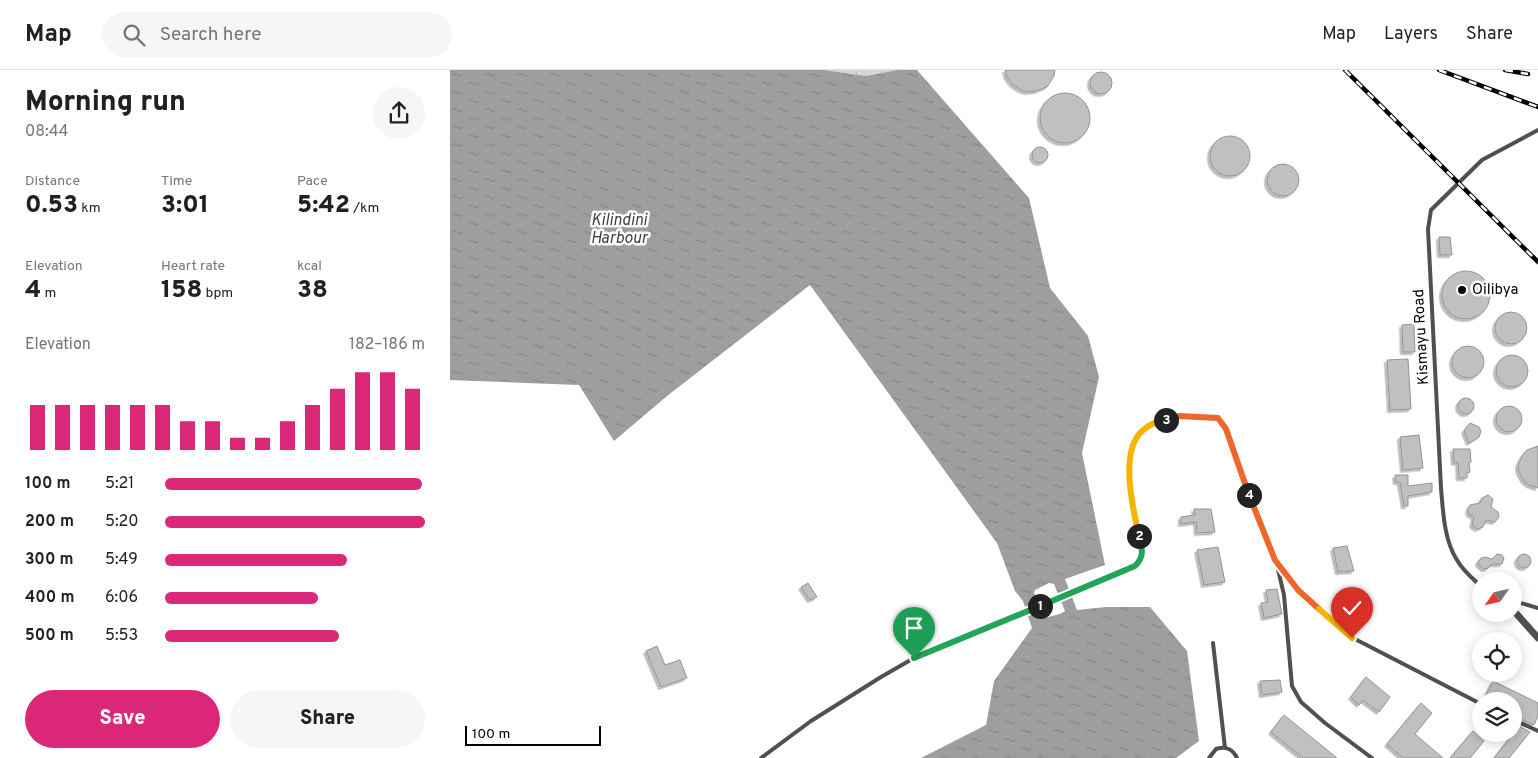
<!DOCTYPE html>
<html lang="en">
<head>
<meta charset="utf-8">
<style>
	body { margin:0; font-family:Overpass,sans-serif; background:#f6f6f6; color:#202124; height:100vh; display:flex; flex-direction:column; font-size:19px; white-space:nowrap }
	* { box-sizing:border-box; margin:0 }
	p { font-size:16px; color:#757577 }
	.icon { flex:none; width:28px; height:28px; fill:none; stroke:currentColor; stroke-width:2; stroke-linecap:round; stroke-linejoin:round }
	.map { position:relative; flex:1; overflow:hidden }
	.details { display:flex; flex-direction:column; background:#fff; width:450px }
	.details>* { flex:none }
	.needle { width:32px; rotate:236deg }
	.fabs { position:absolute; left:1022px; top:502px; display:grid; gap:10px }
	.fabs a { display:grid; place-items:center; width:50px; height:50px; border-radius:50%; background:#fff; box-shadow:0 2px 12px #0003; font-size:25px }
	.scale { position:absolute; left:15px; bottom:12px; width:136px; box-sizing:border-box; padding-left:5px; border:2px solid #000; border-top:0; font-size:14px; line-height:18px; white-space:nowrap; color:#000; -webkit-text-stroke:4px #fff; paint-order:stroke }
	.pin { position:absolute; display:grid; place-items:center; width:42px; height:42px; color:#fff; margin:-51px -21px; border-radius:50% 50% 50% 0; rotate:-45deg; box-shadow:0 0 5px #0007 }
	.pin .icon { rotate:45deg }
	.km { position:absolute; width:25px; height:25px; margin:-12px; border-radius:50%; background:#222; color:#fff; font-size:14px; line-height:25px; text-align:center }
	.round { display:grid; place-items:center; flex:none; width:52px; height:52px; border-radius:26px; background:#f6f6f6 }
	.headline { display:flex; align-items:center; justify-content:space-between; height:85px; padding:0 25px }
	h1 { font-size:28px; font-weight:800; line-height:38px }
	.stats { display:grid; grid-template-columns:repeat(3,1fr); gap:8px; height:85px; padding:5px 25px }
	.stats div { display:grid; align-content:center }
	.stats b { font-size:25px; font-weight:800 }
	.stats small { font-size:14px; font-weight:400 }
	.stats p { font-size:14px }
	.chart { height:140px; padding:10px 25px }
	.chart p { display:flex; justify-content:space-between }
	.chart svg { width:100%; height:90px; margin-top:5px; stroke:#db2777; stroke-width:6 }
	.button { display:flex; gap:10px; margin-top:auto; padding:10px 25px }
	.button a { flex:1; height:58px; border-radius:30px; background:#db2777; color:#fff; font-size:20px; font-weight:800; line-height:58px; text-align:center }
	.button a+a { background:#f6f6f6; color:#202124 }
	ul { padding:0 25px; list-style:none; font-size:16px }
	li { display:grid; grid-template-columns:80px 60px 1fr; align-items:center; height:38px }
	li i { height:12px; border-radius:6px; background:#db2777 }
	header { display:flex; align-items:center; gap:30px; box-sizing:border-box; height:70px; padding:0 25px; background:#fff; border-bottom:1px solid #e0e0e0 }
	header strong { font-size:24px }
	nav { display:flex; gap:28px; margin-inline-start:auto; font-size:18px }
	.search { width:350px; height:45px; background:#f6f6f6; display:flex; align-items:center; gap:12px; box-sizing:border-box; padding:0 18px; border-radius:28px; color:#757577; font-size:19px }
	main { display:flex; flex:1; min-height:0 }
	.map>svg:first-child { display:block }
	.wetland { fill:url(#wetland-marsh) }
	.water { fill:url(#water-ripples); fill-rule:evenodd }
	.building { fill:#c0c0c0; stroke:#949494; filter:url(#shadow) }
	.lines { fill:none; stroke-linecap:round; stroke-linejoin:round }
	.lane { stroke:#505050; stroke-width:4 }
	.street { stroke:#505050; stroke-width:7 }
	.rail-casing { stroke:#000; stroke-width:4.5 }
	.rail { stroke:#fff; stroke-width:2.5; stroke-dasharray:8; stroke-linecap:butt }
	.split-1-casing { stroke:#fff; stroke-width:10 }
	.split-2-casing { stroke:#fff; stroke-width:10 }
	.split-3-casing { stroke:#fff; stroke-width:10 }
	.split-4-casing { stroke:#fff; stroke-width:10 }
	.split-5-casing { stroke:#fff; stroke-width:10 }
	.split-6-casing { stroke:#fff; stroke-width:10 }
	.split-1 { stroke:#22a559; stroke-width:6 }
	.split-2 { stroke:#22a559; stroke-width:6 }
	.split-3 { stroke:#f5b400; stroke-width:6 }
	.split-4 { stroke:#f0652b; stroke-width:6 }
	.split-5 { stroke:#f0652b; stroke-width:6 }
	.split-6 { stroke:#f5b400; stroke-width:6 }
	.poi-dot { fill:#000; stroke:#fff; stroke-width:2 }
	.labels { text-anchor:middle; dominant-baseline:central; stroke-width:5; stroke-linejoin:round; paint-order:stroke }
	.poi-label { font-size:15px; fill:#000; stroke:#fff; text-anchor:start }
	.street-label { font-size:15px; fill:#000; stroke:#fff }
	.water-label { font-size:16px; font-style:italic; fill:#3f3f3f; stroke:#fff }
</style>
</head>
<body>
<header>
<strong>Map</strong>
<div class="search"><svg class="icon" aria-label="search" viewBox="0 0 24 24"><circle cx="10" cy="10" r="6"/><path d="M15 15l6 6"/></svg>Search here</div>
<nav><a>Map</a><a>Layers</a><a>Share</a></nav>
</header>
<main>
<section class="details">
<div class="headline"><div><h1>Morning run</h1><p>08:44</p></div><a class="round"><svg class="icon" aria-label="share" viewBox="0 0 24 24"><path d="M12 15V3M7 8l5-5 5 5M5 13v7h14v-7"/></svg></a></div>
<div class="stats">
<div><p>Distance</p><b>0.53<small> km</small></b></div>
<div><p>Time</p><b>3:01</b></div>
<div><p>Pace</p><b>5:42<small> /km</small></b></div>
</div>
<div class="stats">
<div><p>Elevation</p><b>4<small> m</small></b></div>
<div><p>Heart rate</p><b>158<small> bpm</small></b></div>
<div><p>kcal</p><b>38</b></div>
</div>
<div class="chart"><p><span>Elevation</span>182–186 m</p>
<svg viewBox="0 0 160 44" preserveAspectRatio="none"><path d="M5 44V22M15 44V22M25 44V22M35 44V22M45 44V22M55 44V22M65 44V30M75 44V30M85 44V38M95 44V38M105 44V30M115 44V22M125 44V14M135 44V6M145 44V6M155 44V14"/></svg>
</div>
<ul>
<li><b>100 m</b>5:21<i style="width:99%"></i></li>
<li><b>200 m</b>5:20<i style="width:100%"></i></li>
<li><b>300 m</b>5:49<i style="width:70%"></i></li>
<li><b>400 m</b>6:06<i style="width:59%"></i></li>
<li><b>500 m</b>5:53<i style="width:67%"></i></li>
</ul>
<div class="button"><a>Save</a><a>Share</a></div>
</section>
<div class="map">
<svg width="1088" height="688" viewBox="0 0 1088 688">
	<defs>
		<pattern id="wetland-marsh" width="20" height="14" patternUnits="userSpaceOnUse" patternTransform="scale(1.25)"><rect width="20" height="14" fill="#d7d7d7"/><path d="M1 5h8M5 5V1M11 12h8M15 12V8" fill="none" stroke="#b7b7b7"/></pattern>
		<pattern id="water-ripples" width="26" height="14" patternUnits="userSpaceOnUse" patternTransform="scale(1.25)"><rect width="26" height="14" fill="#9e9e9e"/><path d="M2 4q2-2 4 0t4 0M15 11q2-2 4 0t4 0" fill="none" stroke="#868686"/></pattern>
		<filter id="shadow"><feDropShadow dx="-2.5" dy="2.5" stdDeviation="0" flood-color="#0004"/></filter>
	</defs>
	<rect width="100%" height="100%" fill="#fff"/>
	<path class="wetland" d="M374,0H447L416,6Z"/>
	<path class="water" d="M0,0H374L416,6L447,0H467L579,128L600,218L638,266L649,307L632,383L655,495L615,509L627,540L656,537H700L737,581L749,671L726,688H471L536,655L544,611L582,558L573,531L565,521L547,473L360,215L217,326L164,371L129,315L0,310ZM599,513L604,514L615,541L610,544L598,547L594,543L584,523L585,520Z"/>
	<path class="building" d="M555,0H605L604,6L597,17L586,21L577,22L569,19L562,14L557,7Z
		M640 13a11 11 0 1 1 22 0a11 11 0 1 1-22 0Z
		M590 48a25 25 0 1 1 50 0a25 25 0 1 1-50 0Z
		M760 86a20 20 0 1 1 40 0a20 20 0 1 1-40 0Z
		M582 85a8 8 0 1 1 16 0a8 8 0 1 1-16 0Z
		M817 110a16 16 0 1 1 32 0a16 16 0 1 1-32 0Z
		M989,167H1000L1002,185H990Z
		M992 225a24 24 0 1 1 48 0a24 24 0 1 1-48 0Z
		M1045 258a16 16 0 1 1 32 0a16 16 0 1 1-32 0Z
		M964,254L965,282H953L952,255Z
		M1002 292a16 16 0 1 1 32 0a16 16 0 1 1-32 0Z
		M1046 301a16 16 0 1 1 32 0a16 16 0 1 1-32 0Z
		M958,289L961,339L940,340L937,290Z
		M1008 336a8 8 0 1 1 16 0a8 8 0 1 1-16 0Z
		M1046 349a13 13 0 1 1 26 0a13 13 0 1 1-26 0Z
		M1020,353L1029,357L1031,361L1029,367L1019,373L1014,361Z
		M969,365L973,398L953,400L950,367Z
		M1088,376V418L1079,415L1074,411L1069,402L1068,395L1072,386L1077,380Z
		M1003,379H1020L1021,392H1019L1020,402L1017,403V408H1009L1008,392L1004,393Z
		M945,405H958V416L982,413V422L958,426V436H954L950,412H946Z
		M1038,425L1043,429L1041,437L1048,442L1049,447L1045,452L1036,450L1033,457L1027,459L1022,455L1024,447L1019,444L1018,440L1020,435L1030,433L1032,428Z
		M744,439H761L765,462L747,463L746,452L731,454V447L745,445Z
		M897,476L904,501L888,502L883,478Z
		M768,477L775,512L754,515L747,480Z
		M1047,484L1052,485L1054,488L1052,494H1042L1038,498L1034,499L1029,495L1028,492L1031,488L1035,487L1042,489Z
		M1067 491a7 7 0 1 1 14 0a7 7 0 1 1-14 0Z
		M358,513L367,527L360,530L351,517Z
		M827,519L832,544L814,548L811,533L818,532L816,520Z
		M207,576L215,595L230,590L237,608L211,617L196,581Z
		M916,607L940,627L929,642L913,630L909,635L901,627Z
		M830,610L832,622L812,625L810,611Z
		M1043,611L1088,633V646L1084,655L1064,646V631H1033Z
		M971,633L982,643L965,664L993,688H953L937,674Z
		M834,645L887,688H853L821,662Z
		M1069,656L1080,662L1059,688H1044Z
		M1023,661L1034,671L1020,688H1000Z"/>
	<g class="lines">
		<path class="lane" d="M826,491L834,525L842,616L851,632L875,653L922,688
			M1031,516C1022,508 1013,501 1007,490C994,470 993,441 991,418L978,159L981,140L1032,90L1088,60
			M1064,531L1088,538
			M763,573L775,678
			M1064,650L1088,661
			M311,688L361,651L431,607L464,588L674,502C680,498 689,495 691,488C695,477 687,454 684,443C679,421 674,380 691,361C699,352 718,347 729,346C742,345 755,347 768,348L776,359L805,439L825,490L848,520L903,568L1031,634
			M759,688L766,679C775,676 783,679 787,688"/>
		<path class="street" d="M1064,541L1088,568"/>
		<g class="rail-casing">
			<path id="rail" d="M895,0L1088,192
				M989,0L1088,37
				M1055,0L1078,4"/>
		</g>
		<use href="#rail" class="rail"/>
	</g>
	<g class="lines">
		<g class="split-1-casing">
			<path id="split-1" d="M464,588L590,536"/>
		</g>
		<g class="split-2-casing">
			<path id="split-2" d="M590,536L685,496C695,486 692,479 689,466"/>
		</g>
		<g class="split-3-casing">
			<path id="split-3" d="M689,466C683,439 669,382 692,361C699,354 707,352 716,350"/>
		</g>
		<g class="split-4-casing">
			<path id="split-4" d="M716,350L729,346L768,348L776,359L799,425"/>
		</g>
		<g class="split-5-casing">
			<path id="split-5" d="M799,425L825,490L848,520L869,539"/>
		</g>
		<g class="split-6-casing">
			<path id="split-6" d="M869,539L902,568"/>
		</g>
		<use href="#split-1" class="split-1"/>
		<use href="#split-2" class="split-2"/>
		<use href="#split-3" class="split-3"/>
		<use href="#split-4" class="split-4"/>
		<use href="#split-5" class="split-5"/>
		<use href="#split-6" class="split-6"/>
	</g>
	<circle class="poi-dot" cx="1012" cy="220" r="5"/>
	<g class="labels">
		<g class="poi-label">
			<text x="1022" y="220">Oilibya</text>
		</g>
		<g class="street-label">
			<text transform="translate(972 267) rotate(-93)">Kismayu Road</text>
		</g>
		<g class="water-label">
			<text x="169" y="151">Kilindini<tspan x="169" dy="18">Harbour</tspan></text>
		</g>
	</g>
</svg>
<div class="fabs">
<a><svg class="needle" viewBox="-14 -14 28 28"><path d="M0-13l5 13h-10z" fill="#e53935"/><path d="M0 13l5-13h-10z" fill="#757577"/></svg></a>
<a><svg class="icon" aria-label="locate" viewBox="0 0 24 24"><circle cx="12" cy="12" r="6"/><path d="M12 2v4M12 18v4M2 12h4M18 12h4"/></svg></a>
<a><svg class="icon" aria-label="layers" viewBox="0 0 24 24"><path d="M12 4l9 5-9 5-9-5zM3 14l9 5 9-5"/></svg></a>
</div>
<div class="scale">100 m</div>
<div class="pin" style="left:464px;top:588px;background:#1e9e55"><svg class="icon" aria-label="arrive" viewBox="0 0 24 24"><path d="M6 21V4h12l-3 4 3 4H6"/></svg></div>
<div class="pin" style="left:902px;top:568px;background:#d93025"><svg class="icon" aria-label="check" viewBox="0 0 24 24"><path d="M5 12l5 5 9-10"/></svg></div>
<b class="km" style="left:590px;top:536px">1</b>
<b class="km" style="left:689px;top:466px">2</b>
<b class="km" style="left:716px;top:350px">3</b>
<b class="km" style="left:799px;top:425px">4</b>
</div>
</main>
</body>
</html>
